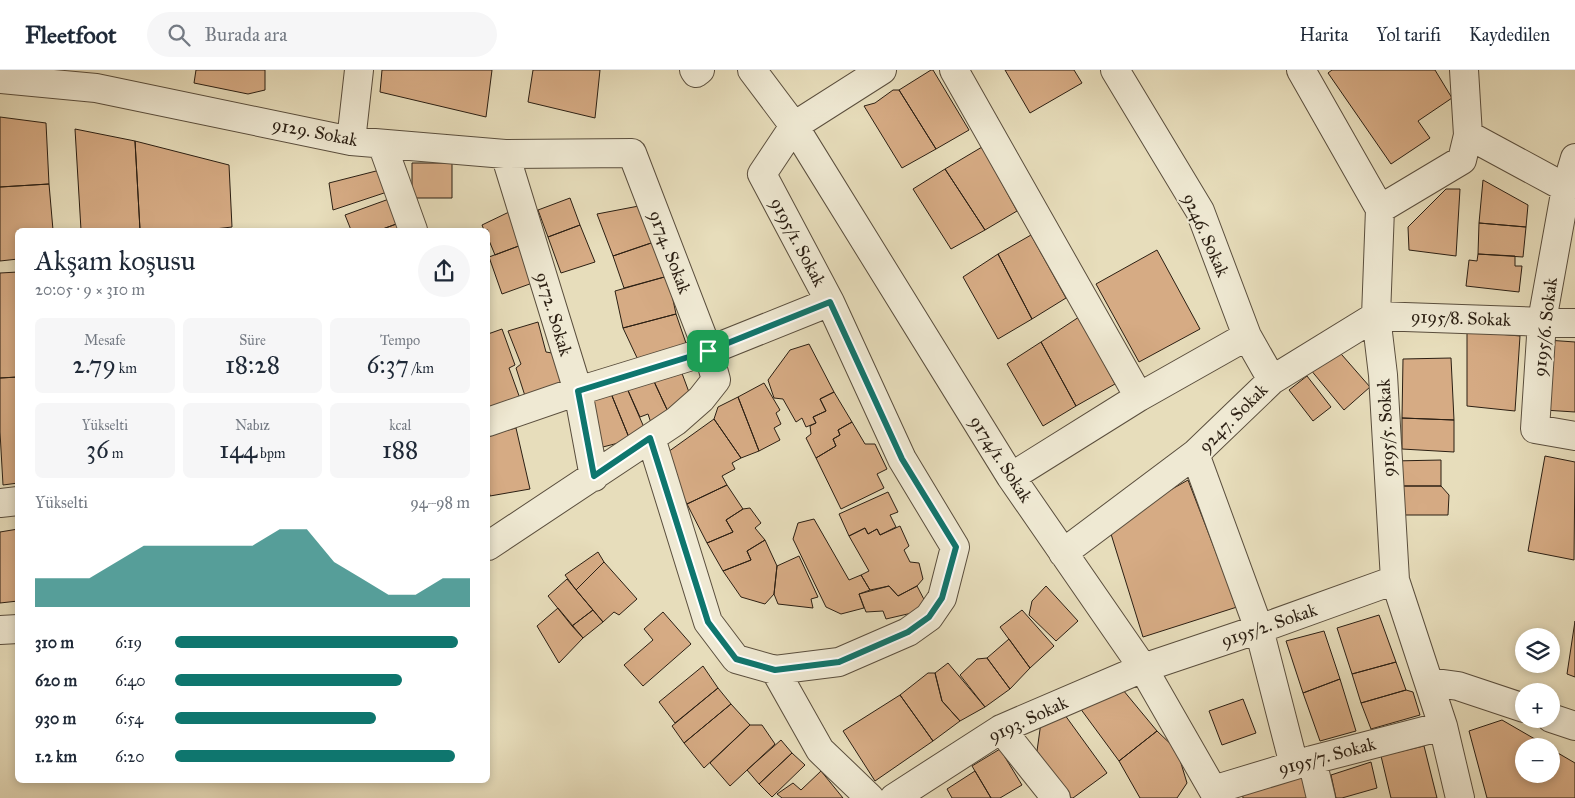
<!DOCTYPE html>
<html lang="tr">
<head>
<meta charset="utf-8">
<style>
	body { margin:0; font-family:"IM FELL Great Primer",serif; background:#f6f6f7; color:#1f2937; height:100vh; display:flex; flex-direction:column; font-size:19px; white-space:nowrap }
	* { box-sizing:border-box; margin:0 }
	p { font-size:16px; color:#747a83 }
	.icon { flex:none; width:28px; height:28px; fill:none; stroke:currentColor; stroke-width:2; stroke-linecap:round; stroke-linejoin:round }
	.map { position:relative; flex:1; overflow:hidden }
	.drawer { position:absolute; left:15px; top:158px; width:475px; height:555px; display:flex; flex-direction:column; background:#fff; border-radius:8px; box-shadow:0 2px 8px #0003 }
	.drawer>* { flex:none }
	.fabs { position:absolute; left:1515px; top:558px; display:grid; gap:10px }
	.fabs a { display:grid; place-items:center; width:45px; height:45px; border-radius:50%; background:#fff; box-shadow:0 2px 8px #0003; font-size:25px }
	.pin { position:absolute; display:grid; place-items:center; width:42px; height:42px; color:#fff; margin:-21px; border-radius:10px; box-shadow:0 2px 8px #0006 }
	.round { display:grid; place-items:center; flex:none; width:52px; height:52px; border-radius:26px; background:#f6f6f7 }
	.head { display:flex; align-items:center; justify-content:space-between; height:85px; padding:0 20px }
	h1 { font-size:28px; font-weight:600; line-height:38px }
	.stats { display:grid; grid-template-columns:repeat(3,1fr); gap:8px; height:85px; padding:5px 20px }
	.stats div { display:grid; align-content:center; border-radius:8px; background:#f6f6f7; text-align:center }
	.stats b { font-size:25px; font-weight:600 }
	.stats small { font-size:14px; font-weight:400 }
	.stats p { font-size:14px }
	.chart { height:140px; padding:10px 20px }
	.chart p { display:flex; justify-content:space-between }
	.chart svg { width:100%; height:90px; margin-top:5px; fill:#0f766e; opacity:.7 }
	ul { padding:0 20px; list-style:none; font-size:16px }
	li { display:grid; grid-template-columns:80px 60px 1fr; align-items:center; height:38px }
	li i { height:12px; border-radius:6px; background:#0f766e }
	header { display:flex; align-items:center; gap:30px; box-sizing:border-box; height:70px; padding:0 25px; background:#fff; border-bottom:1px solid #e0e1e3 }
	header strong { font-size:24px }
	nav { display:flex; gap:28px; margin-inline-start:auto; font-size:18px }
	.search { width:350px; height:45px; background:#f6f6f7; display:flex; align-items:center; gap:12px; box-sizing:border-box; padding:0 18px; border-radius:28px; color:#747a83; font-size:19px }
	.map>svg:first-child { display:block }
	.building { fill:#d6ab84; stroke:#2b1f13 }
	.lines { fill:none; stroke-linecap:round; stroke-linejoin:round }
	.minor-casing { stroke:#5a4e3d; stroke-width:30 }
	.minor { stroke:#efe9d3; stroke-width:28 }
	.route-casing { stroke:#fff; stroke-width:10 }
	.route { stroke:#0f766e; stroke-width:6 }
	.labels { text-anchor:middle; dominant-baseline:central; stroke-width:4; stroke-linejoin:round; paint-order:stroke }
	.street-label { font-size:18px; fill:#2b1f13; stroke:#efe9d3 }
</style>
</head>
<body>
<header>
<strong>Fleetfoot</strong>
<div class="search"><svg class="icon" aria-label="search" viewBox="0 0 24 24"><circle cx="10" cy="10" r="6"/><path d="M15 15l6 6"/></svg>Burada ara</div>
<nav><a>Harita</a><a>Yol tarifi</a><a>Kaydedilen</a></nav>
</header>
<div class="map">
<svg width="1575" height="728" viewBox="0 0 1575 728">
	<rect width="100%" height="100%" fill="#e7ddbb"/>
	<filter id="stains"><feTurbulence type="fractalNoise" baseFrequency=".004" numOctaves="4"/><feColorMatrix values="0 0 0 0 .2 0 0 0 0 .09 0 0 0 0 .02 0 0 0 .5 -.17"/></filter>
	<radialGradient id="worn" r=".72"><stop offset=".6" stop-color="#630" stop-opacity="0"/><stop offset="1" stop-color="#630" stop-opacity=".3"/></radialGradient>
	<path class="building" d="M196,0H265V20L248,24L194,13Z
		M382,0H492L486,47L380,22Z
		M533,0H600L595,48L528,32Z
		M931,0H933L969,60L936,79L899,20Z
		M1005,0H1074L1082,13L1030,43Z
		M1332,0H1435L1452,28L1418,51L1430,68L1391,94L1328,3Z
		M893,20H899L936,79L902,98L864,36L875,33Z
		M0,47L46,53L49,114L0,117Z
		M75,59L135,71L140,160H81Z
		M135,71L229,95L232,157L206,160H140Z
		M982,77L1017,141L985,160L945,99Z
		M412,93H452V128H412Z
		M945,99L985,160L951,179L913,119Z
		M380,100L387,122L333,140L329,113Z
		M1483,110L1528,135L1526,157L1479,153Z
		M49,114L53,160H18V189L0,191V117Z
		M1446,119H1460L1456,186L1409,180L1408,157Z
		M570,128L580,155L548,167L538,140Z
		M389,129L399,153L380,160H351L345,145Z
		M644,135L657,171L613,186L597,144Z
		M509,142L524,174L495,185L488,168V160H484L482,155Z
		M399,153L401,160H380Z
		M1479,153L1526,157L1523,187L1478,184Z
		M580,155L595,192L561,203L548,167Z
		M1031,165L1066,228L1032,249L998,184Z
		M657,171L668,206L624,218L613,186Z
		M524,174L538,211L502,224L489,187Z
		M1157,180L1200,259L1139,292L1096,214Z
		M998,184L1032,249L998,269L963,207Z
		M1478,184L1515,186V196H1522L1519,222L1466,216L1469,190L1477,191Z
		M18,202V307L0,308V203Z
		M668,206L676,244L623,258L615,221Z
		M676,244L688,279L639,292L623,258Z
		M1079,247L1115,314L1076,336L1041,272Z
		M538,252L546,282L552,283L564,317L526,329L516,298L521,294L508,261Z
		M502,259L515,295L509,298L522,334L488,342V264Z
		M1467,261L1520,266L1515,341L1467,336Z
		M1547,270L1575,272V342L1544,340Z
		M1041,272L1076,336L1043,356L1007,294Z
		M809,274L834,322L820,329L826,341L813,347L816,353L806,357L802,348L796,352L783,329L774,328L768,310L790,280Z
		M1335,277L1370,317L1344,340L1310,299Z
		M1451,288L1454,350L1402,348L1403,289Z
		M680,298L693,333L670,346L651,305Z
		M651,305L670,346L652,356L648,344L640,347L626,316Z
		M1307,306L1331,337L1313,351L1289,320Z
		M18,307V413L3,415L0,362V308Z
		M764,313L780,340L776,343L781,354L774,358L780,370L759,381L738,327Z
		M626,316L646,362L630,370L610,321Z
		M610,321L630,370L599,378L591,330Z
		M834,322L852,352L838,360L840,365L833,369L836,376L816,388L806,368L811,364L810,356L816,353L813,347L826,341L820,329Z
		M738,327L759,381L741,388L714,349L718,337Z
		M1402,348L1454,350V382L1402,379Z
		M714,349L741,388L732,393L735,399L722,406L727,415L687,434L661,387Z
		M852,352L865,374H875L887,399L877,404L884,418L841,439L816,388L836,376L833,369L840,365L838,360Z
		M516,358L530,419L490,426L488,414V365Z
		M1545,386L1575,392L1574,490L1528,481Z
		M1441,390V416H1393V391Z
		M1188,410L1237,537L1143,567L1111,464L1151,431Z
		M727,415L743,439L726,450L733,462L707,473L687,434Z
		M1403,416H1441L1449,425L1448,445H1403Z
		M888,422L898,442L890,445L896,457L880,465L877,459L868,464L865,458L849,466L839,444Z
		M750,438L761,453L755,458L765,470L747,481L751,490L723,501L707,473L733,462L726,450L743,439Z
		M814,449L849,510L861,505L870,520L859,524L864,538L841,544L826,537L793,469L798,453Z
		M900,456L909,476L904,480L910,492L919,493L923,509L917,516L898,526L889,516L870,520L861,505L869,501L849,466L865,458L868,464L877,459L880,465Z
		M18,459V531L0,533V462Z
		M765,470L777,496L774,524L765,534L741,527L723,501L751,490L747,481Z
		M598,482L604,492L576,520L565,505Z
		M799,486L818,527L811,529L813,538L778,534L774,524L777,496Z
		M604,492L637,529L619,545L614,542L603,552L576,520Z
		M567,509L593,540L572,556L548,526Z
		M889,516L898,526L917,516L929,539L886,549L883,541L866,542L859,524Z
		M1046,516L1078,551L1056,571L1029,545L1032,531Z
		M558,538L583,568L559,593L537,556Z
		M593,540L603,552L583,568L572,556Z
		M1022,540L1054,576L1030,598L1000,557Z
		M663,542L691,574L643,616L624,595L653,570L644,559Z
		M1379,545L1396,592L1352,604L1337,558Z
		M1575,551V607L1567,604Z
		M1324,561L1340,609L1303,623L1286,571Z
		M1009,569L1030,598L1010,619L987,588Z
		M987,588L1010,619L985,637L960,605L977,589Z
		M1396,592L1406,620L1361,633L1352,604Z
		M948,593L985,637L960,651L942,631L935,603Z
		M703,596L718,618L675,653L659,632Z
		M928,603H935L942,631L960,651L933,671L900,625Z
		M1340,609L1356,661L1320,671L1303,623Z
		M718,618L731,634L684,673L672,656Z
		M1123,620L1157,661L1119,691L1077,634Z
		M1406,620L1413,622L1420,645L1371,659L1361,633Z
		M900,625L933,671L875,711L843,661Z
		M1243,629L1256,663L1222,675L1209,641Z
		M731,634L750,655L704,698L684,673Z
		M1062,641L1107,703L1073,728H1071L1037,681L1042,645Z
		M1502,650L1547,676H1524V704H1551V679L1575,693V728H1487L1469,661Z
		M750,655H762L775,674L730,716L710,693Z
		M1157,661L1177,680L1187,713L1177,728H1140L1119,691Z
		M781,670L792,683L759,714L747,700Z
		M1424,676L1437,728H1391L1381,686Z
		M1000,679L1022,715L1000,728H991L972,696Z
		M792,683L805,695L772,727L759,714Z
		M1371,692L1377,718L1342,728H1336L1331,705Z
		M821,701L843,728H782L777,724L793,713L801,720Z
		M975,701L991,728H952L947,719Z
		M1303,706L1309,728H1243L1242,722Z"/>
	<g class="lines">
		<g class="minor-casing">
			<path id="minor" d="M694,0L696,3L700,0
				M752,0L794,56L1011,407L1143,598L1213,720
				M954,0L1139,327
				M1115,0L1200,141L1247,266L1272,310
				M1301,0L1380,139L1376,246L1383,305L1395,510L1443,656L1460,728
				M0,9L96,18L351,71L505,84L632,83L708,281L716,310L701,329L676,351L488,476
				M1468,65L1566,118
				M351,71L359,0
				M382,74L413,160
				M505,84L578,321L594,407
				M1575,88L1566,118L1542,251L1535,359L1575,366
				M1380,139L1462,90L1468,65L1464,0
				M488,352L578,321L708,281L830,232
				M651,368L708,552L736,589L775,600L839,592L908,562L929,547L942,528L955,477L902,389L830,232L762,104L794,56L882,0
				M1011,407L1139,327L1247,266
				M0,433L18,431
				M1063,483L1195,384
				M0,560L18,559
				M775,600L820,680L870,728
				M1429,612L1458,616L1524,638
				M1551,648L1575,656
				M1001,659L1056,728
				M1312,690L1321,728
				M1294,695L1259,559L1195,384L1272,310L1376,246L1575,253
				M1213,720L1312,690L1443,656
				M894,728L1001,659L1143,598L1259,559L1395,510"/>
		</g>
		<use href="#minor" class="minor"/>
	</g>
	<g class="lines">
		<g class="route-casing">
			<path id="route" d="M830,232L902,389L956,477L942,528L929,547L908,562L839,592L775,600L736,589L708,552L650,368L594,406L578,321L708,281Z"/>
		</g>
		<use href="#route" class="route"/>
	</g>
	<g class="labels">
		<g class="street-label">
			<text transform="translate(315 62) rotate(11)">9129. Sokak</text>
			<text transform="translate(1206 165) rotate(66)">9246. Sokak</text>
			<text transform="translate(798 172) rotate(62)">9195/1. Sokak</text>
			<text transform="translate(670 182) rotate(69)">9174. Sokak</text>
			<text transform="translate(554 244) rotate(73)">9172. Sokak</text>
			<text transform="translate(1461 248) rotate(2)">9195/8. Sokak</text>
			<text transform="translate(1545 257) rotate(-83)">9195/6. Sokak</text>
			<text transform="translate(1233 348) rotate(-45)">9247. Sokak</text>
			<text transform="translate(1386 358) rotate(-93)">9195/5. Sokak</text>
			<text transform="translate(1001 389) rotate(57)">9174/1. Sokak</text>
			<text transform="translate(1269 555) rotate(-19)">9195/2. Sokak</text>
			<text transform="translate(1028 649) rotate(-25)">9193. Sokak</text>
			<text transform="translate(1327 686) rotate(-15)">9195/7. Sokak</text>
		</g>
	</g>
	<rect width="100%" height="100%" filter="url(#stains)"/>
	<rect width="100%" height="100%" fill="url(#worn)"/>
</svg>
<div class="fabs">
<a><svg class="icon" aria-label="layers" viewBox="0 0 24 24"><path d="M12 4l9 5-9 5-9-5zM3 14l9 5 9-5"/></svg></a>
<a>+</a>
<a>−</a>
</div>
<div class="pin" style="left:708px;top:281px;background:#1e9e55"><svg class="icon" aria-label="arrive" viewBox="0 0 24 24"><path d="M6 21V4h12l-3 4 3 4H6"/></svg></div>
<section class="drawer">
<div class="head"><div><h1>Akşam koşusu</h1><p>20:05 · 9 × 310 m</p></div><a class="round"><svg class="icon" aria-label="share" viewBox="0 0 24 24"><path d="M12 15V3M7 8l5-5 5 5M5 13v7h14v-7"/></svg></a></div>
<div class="stats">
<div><p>Mesafe</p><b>2.79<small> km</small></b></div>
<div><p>Süre</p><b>18:28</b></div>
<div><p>Tempo</p><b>6:37<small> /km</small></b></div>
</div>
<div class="stats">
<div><p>Yükselti</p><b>36<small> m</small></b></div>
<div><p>Nabız</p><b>144<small> bpm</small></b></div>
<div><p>kcal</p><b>188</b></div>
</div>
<div class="chart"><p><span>Yükselti</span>94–98 m</p>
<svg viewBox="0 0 160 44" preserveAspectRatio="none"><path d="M0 44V30L10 30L20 30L30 22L40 14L50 14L60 14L70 14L80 14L90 6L100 6L110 22L120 30L130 38L140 38L150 30L160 30V44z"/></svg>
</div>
<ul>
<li><b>310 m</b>6:19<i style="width:96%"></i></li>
<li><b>620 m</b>6:40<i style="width:77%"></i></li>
<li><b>930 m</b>6:54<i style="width:68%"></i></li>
<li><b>1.2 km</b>6:20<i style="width:95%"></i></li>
</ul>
</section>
</div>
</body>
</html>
